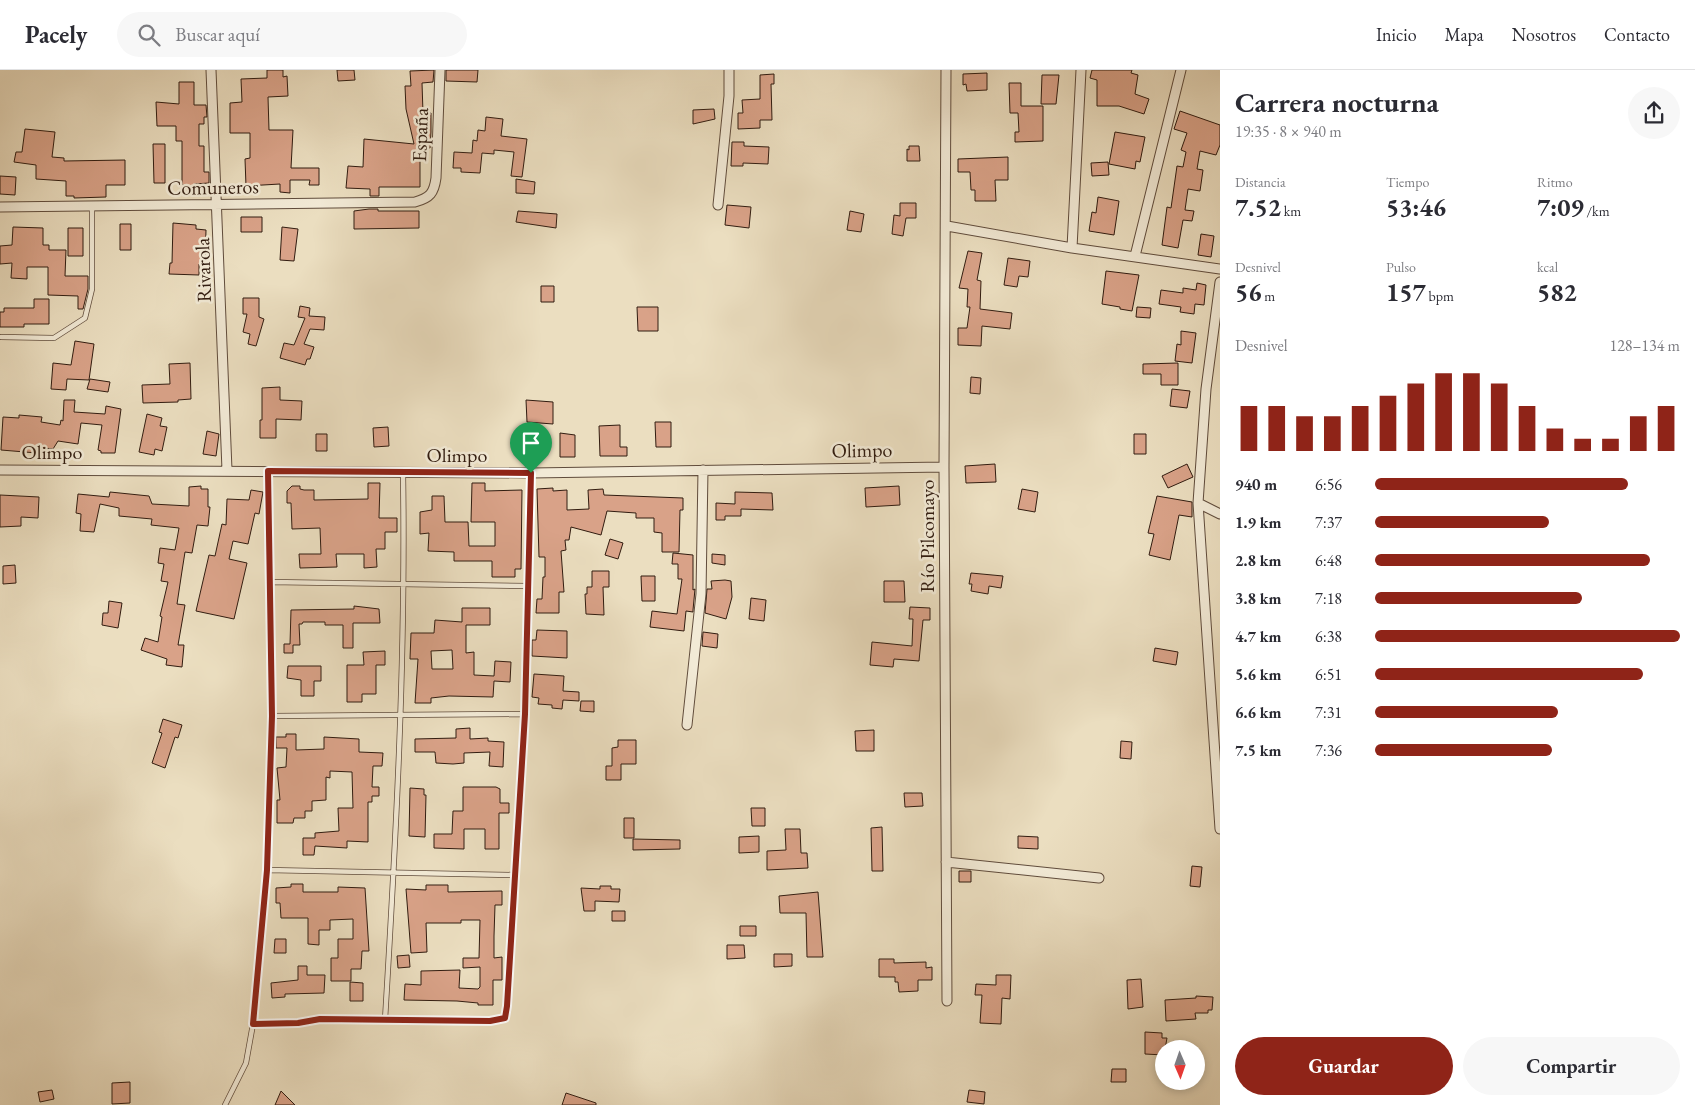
<!DOCTYPE html>
<html lang="es">
<head>
<meta charset="utf-8">
<style>
	body { margin:0; font-family:"EB Garamond",serif; background:#f7f7f7; color:#2b2b33; height:100vh; display:flex; flex-direction:column; font-size:19px; white-space:nowrap }
	* { box-sizing:border-box; margin:0 }
	p { font-size:16px; color:#7c7c81 }
	.icon { flex:none; width:28px; height:28px; fill:none; stroke:currentColor; stroke-width:2; stroke-linecap:round; stroke-linejoin:round }
	.map { position:relative; flex:1; overflow:hidden }
	.sheet { display:flex; flex-direction:column; background:#fff; width:475px }
	.sheet>* { flex:none }
	.needle { width:32px; rotate:178deg }
	.buttons { position:absolute; left:1155px; top:970px; display:grid; gap:10px }
	.buttons a { display:grid; place-items:center; width:50px; height:50px; border-radius:50%; background:#fff; box-shadow:0 2px 8px #0003; font-size:25px }
	.pin { position:absolute; display:grid; place-items:center; width:42px; height:42px; color:#fff; margin:-51px -21px; border-radius:50% 50% 50% 0; rotate:-45deg; box-shadow:0 0 5px #0007 }
	.pin .icon { rotate:45deg }
	.round { display:grid; place-items:center; flex:none; width:52px; height:52px; border-radius:26px; background:#f7f7f7 }
	.overview { display:flex; align-items:center; justify-content:space-between; height:85px; padding:0 15px }
	h1 { font-size:28px; font-weight:700; line-height:38px }
	.stats { display:grid; grid-template-columns:repeat(3,1fr); gap:8px; height:85px; padding:5px 15px }
	.stats div { display:grid; align-content:center }
	.stats b { font-size:25px; font-weight:700 }
	.stats small { font-size:14px; font-weight:400 }
	.stats p { font-size:14px }
	.chart { height:140px; padding:10px 15px }
	.chart p { display:flex; justify-content:space-between }
	.chart svg { width:100%; height:90px; margin-top:5px; stroke:#8f2418; stroke-width:6 }
	.action { display:flex; gap:10px; margin-top:auto; padding:10px 15px }
	.action a { flex:1; height:58px; border-radius:30px; background:#8f2418; color:#fff; font-size:20px; font-weight:700; line-height:58px; text-align:center }
	.action a+a { background:#f7f7f7; color:#2b2b33 }
	ul { padding:0 15px; list-style:none; font-size:16px }
	li { display:grid; grid-template-columns:80px 60px 1fr; align-items:center; height:38px }
	li i { height:12px; border-radius:6px; background:#8f2418 }
	header { display:flex; align-items:center; gap:30px; box-sizing:border-box; height:70px; padding:0 25px; background:#fff; border-bottom:1px solid #e1e1e2 }
	header strong { font-size:24px }
	nav { display:flex; gap:28px; margin-inline-start:auto; font-size:18px }
	.search { width:350px; height:45px; background:#f7f7f7; display:flex; align-items:center; gap:12px; box-sizing:border-box; padding:0 18px; border-radius:28px; color:#7c7c81; font-size:19px }
	main { display:flex; flex:1; min-height:0 }
	.map>svg:first-child { display:block }
	.building { fill:#d9a288; stroke:#311c10; fill-rule:evenodd }
	.lines { fill:none; stroke-linecap:round; stroke-linejoin:round }
	.service-casing { stroke:#604c3c; stroke-width:6 }
	.minor-casing { stroke:#604c3c; stroke-width:11 }
	.service { stroke:#f2ead6; stroke-width:4.5 }
	.minor { stroke:#f2ead6; stroke-width:9 }
	.route-casing { stroke:#fff; stroke-width:10 }
	.route { stroke:#8f2418; stroke-width:6 }
	.labels { text-anchor:middle; dominant-baseline:central; stroke-width:5; stroke-linejoin:round; paint-order:stroke }
	.street-label { font-size:20px; fill:#311c10; stroke:#f2ead6 }
</style>
</head>
<body>
<header>
<strong>Pacely</strong>
<div class="search"><svg class="icon" aria-label="search" viewBox="0 0 24 24"><circle cx="10" cy="10" r="6"/><path d="M15 15l6 6"/></svg>Buscar aquí</div>
<nav><a>Inicio</a><a>Mapa</a><a>Nosotros</a><a>Contacto</a></nav>
</header>
<main>
<div class="map">
<svg width="1220" height="1035" viewBox="0 0 1220 1035">
	<rect width="100%" height="100%" fill="#ebdec0"/>
	<filter id="stains"><feTurbulence type="fractalNoise" baseFrequency=".004" numOctaves="4"/><feColorMatrix values="0 0 0 0 .2 0 0 0 0 .09 0 0 0 0 .02 0 0 0 .5 -.17"/></filter>
	<radialGradient id="worn" r=".72"><stop offset=".6" stop-color="#630" stop-opacity="0"/><stop offset="1" stop-color="#630" stop-opacity=".3"/></radialGradient>
	<path class="building" d="M267,0H283V7L287,6L288,26L268,27L269,60H293L291,98H319V115H309L310,110H290V123L280,122V114L246,116L245,89L250,88V63H230V33L242,32L241,9L267,8Z
		M337,0H354L355,10L338,11Z
		M434,0L433,12L422,13L423,43H431V62L430,78L420,77V117H379V126H370V119L346,118L348,96L363,97L364,69L414,74L406,39L405,16H411L410,1Z
		M446,0H478L477,12L446,11Z
		M1092,0H1132L1131,3L1138,5L1135,24L1149,29L1144,44L1119,36H1097V10L1090,8Z
		M987,3V20L967,21L966,14L963,15V4Z
		M774,4V14H771L772,50H760V58L738,59V43H743L742,30L760,29V5Z
		M1042,5H1059L1056,34H1041Z
		M179,12H194V35H206L207,47H204V54H199V76H204V102H209V113L194,114L195,123H184V115H182V71H176V56H157L156,32L179,34Z
		M1009,13H1021V36H1043V71L1015,72V62H1019L1018,43H1010Z
		M714,39L715,49L693,54V40Z
		M1180,41L1220,55V75L1216,85L1200,81L1197,99L1203,100L1200,121L1188,119L1185,140L1194,141L1192,151L1183,150L1178,178L1162,175L1167,137L1171,138L1177,96L1183,97L1186,82L1181,80L1187,63L1174,59Z
		M486,47L503,49L501,66L527,69L522,107L511,106L514,82L494,80V84L482,83L480,103L461,102V98H453L454,82L472,83L473,70L477,71L478,60L485,61Z
		M25,59L55,62L52,87L64,88V91L125,90V115H106V127L74,128V126H66V111L36,109V95L14,92L16,82H22Z
		M1115,62L1145,67L1140,92L1136,91L1135,99L1109,94Z
		M732,72H744V76L769,77L768,94L743,93V96H731Z
		M153,74H165V113H154Z
		M909,76H919L920,91H907V79L909,80Z
		M1008,87V110H995L996,131H975V120H971L970,102H958V89Z
		M1108,92L1109,105L1092,106L1091,93Z
		M0,106L16,107L15,125L0,124Z
		M516,109L535,112L534,124L516,123Z
		M1098,127L1119,131L1114,165L1089,161L1092,142L1096,143Z
		M900,133H916V148H906L903,166L892,164L894,145L900,146Z
		M727,135L751,137L749,158L725,155Z
		M369,139H378V141H419V158L354,159V141Z
		M518,141L557,144L556,158L516,152Z
		M850,141L864,144L861,162L847,160Z
		M241,147H262V162H241Z
		M173,153L196,155V159L206,160L205,194H199V205L169,204L170,193H172Z
		M120,154H131V180H120Z
		M13,157L43,158V175H49V180H66L65,206H88V219L83,239H78V226L48,225V197H27V209L11,208L12,193L0,194V176L12,175Z
		M282,157L298,159L294,191L280,190Z
		M68,158H83V186H68Z
		M1201,164L1214,166L1211,187L1198,185Z
		M968,181L982,183L977,210L981,211L980,239L1012,243L1010,259L982,256L981,276L958,275V258H967L970,237H967L968,219L959,218Z
		M1008,188L1030,191L1028,207L1019,206L1017,217L1004,215Z
		M1106,201L1139,205L1132,241L1120,239V237L1102,234Z
		M1197,213L1206,215L1204,235L1195,234L1194,244L1180,242L1181,237L1159,234L1161,220L1183,223V218L1196,220Z
		M541,216H554V232H541Z
		M243,228H259V247L264,249L256,276L248,274L250,264L243,262L247,244H243Z
		M34,229H49V254H24V257H0V242H4V238H34Z
		M300,236L310,238L309,246L325,247L324,260L310,259L304,274L314,277L310,289H307L305,295L280,288L284,273L294,275L305,248L298,247Z
		M637,237H658V261H638Z
		M1137,237L1151,238L1150,248L1136,247Z
		M1181,261L1196,263L1192,293L1175,291L1177,274L1181,275Z
		M75,271L94,274L89,310L67,309L66,320L51,319L53,293L71,295Z
		M190,293L191,329L178,330V332L143,333L142,315L170,314L169,294Z
		M1178,293V315H1161V304H1143V294Z
		M971,307L981,308L980,324L970,323Z
		M90,309L110,312L108,322L87,319Z
		M280,317V330L302,331L301,350L276,349V368H260V350H262V318Z
		M1172,319L1190,321L1187,338L1170,336Z
		M64,330H75L74,342L105,344L106,336L121,339L115,383H101V381L98,380L102,355L81,353L78,374L58,371L53,379L37,377V383L1,380L3,347L19,348V345L42,347L41,352L60,355L61,350L63,351Z
		M526,330L553,332V354L527,352Z
		M147,344L162,348L160,356L167,357L162,381L155,379L154,385L139,382Z
		M655,352H671V377H656Z
		M620,355V377H627V386H600L599,356Z
		M388,357L389,376L374,377L373,358Z
		M207,361L219,364L216,386L203,384Z
		M560,363L575,365V387H560Z
		M316,364H327V381H316Z
		M1134,364H1146V384H1134Z
		M995,394L996,412L966,413L965,396Z
		M1187,394L1193,407L1168,418L1162,406Z
		M368,413H380L379,448H397V462H385V479H376L377,497L364,498V484H336L337,497L300,498L299,484H321L320,458L292,459L291,433H287V421L292,416H300V419L304,420H314V430L368,429Z
		M472,413H485V421L522,420L521,499H515V507H492V491H454V482L428,481L429,463L420,464V442L432,440V426H444L445,452H468L469,476H495V452H471Z
		M201,416V419H208V437H210L208,456L197,455L192,483L185,482L182,501L177,534L185,535L178,575H184L182,597L166,595L167,589L141,580L145,568L158,572L162,547L160,546L168,512L161,511L164,494L158,493L160,478L175,480L179,458L151,455L152,449L119,446V438L100,434L94,462L80,461L81,444L76,443L78,424L109,427L110,422L149,426L152,434L189,436V417Z
		M899,416L900,435L866,437L865,418Z
		M553,418V421L567,420V440L589,439L588,420L603,419L604,425L683,428V440H680L679,482H662V463L654,462V448H636V443L607,441L601,465L571,457L569,470H565L566,480L561,481L564,522H559V543H536L537,529H542L543,507H545V487H539L537,419Z
		M1022,419L1038,422L1035,442L1018,439Z
		M251,420L263,422L259,444L255,443L248,474L233,471L229,489L247,493L234,549L196,541L209,485L215,486L222,454L226,455L227,429L249,430Z
		M735,422L772,423L773,440L741,439V446H725V450H716V433L735,434Z
		M0,425L39,427L38,448L21,447V456L0,457Z
		M1157,426L1192,432V447L1179,445L1170,490L1149,485L1154,464L1148,463Z
		M610,469L623,473L618,489L605,485Z
		M673,483L693,485V520L695,519L693,540V542L686,541L684,561L650,557L652,541L677,544L682,509H678V494H672Z
		M712,484L725,485V495L712,493Z
		M15,495L16,513L3,514V496Z
		M592,501H609V517H603L604,545L586,544L585,524H587V517H592Z
		M971,503L1003,506L1001,518L989,516L988,524L971,521L972,514H969Z
		M641,506H655V531H642Z
		M725,510L731,511L732,527L726,549L705,543L707,519H712L711,511Z
		M884,511H904L905,532H884Z
		M751,528L766,530L764,551L749,549Z
		M109,531L122,533L118,558L102,555L103,543H108Z
		M354,536L379,539L380,553H353V578H343V555H325V552H303L302,554H299L300,575H293V583H284V574H290L291,540L354,539Z
		M910,537L930,538V550H923L919,591L894,589L893,597L870,595L872,572L912,576L913,549H909Z
		M462,538H490V555H466V583L474,582V605L494,606L495,591L511,592L510,612L494,611L493,627L449,626L431,628V633H415L418,589H410L411,563H434L435,550L462,552ZM452,580L453,599H432L431,581Z
		M537,560L567,561V588L532,586V570H536Z
		M703,562L718,564L717,578L702,576Z
		M1155,578L1178,582L1176,595L1153,591Z
		M385,581V595H376V624H362V632H347V595H364L363,582Z
		M288,596H321V611H314V626H301V610L287,608Z
		M534,604L564,606L563,621L579,622V631L563,630L562,639L552,638V635L538,634L539,628L532,627Z
		M581,631H594V642L580,641Z
		M163,649L182,655L178,668L175,667L165,698L152,693L162,663L159,662Z
		M470,658V669L488,668V671L504,672L503,697L489,696L490,682L464,683V693L453,694L436,693L435,682H415V669L456,668V659Z
		M874,660V681H856L855,661Z
		M286,664H296V680L324,679V667L359,669V682L383,683L382,696H373L372,717H379V726H372V732H368V772L347,771V778L315,776L314,785H303V768H315V763L339,761L338,738H353L352,702L330,701V708L326,707V730L312,731V741H305V748H294L293,753H277V730H280L277,698L286,697L287,678H276V667H286Z
		M618,670H636V694H621V710H606V696H612V678L618,677Z
		M1121,671L1132,672L1131,689L1120,688Z
		M463,717H496L500,719V733H509V743H499V779H485V759H464V779L434,778V764H452L453,741H463Z
		M410,718L424,719V725H426L425,767L409,766Z
		M904,723H922L923,736L905,737Z
		M751,738H765V756H752Z
		M624,748H634V768H624Z
		M882,757L883,801H872L871,758Z
		M785,759H800L801,783H807L808,798L767,800V781L786,780Z
		M759,766V782L739,783V767Z
		M1018,766L1038,767V779L1018,778Z
		M633,769L680,770V779L633,780Z
		M1192,796L1202,797L1200,817L1190,816Z
		M959,801H971V812H959Z
		M291,814H303V822H338V817L365,818L369,881H362L361,899H351V911H331V888H338V869H353V849L330,850V860H319V875L308,874V848H281L280,833H276V818L291,817Z
		M426,815H448V822L502,821V835H495L494,866V888L502,887V910H493V935H478V933L457,931L404,930L405,914L421,915V901L460,900L459,918L478,919L480,917V897L463,898V888H479L480,850H461V853H426L427,882L411,883L406,819L426,820Z
		M600,816H611V819H620L619,832L595,831V841H584L581,818L600,819Z
		M818,822L823,887H807L806,843H780L779,826Z
		M612,841H625V851H612Z
		M740,856H756V866H740Z
		M275,869H286V883H274Z
		M727,875H744L745,888L727,889Z
		M774,884H792V896L774,897Z
		M409,885L410,897L398,898L397,886Z
		M879,889H894V893L926,892V898L932,897V910H918V921L899,922L898,912H895V907H879Z
		M298,896H307V905H325L324,923L285,924V927L272,928L271,913L298,910Z
		M996,905H1011L1010,929L1002,928L1001,954L980,953L982,925H975L976,914L996,915Z
		M1141,909L1143,937L1128,939L1127,910Z
		M350,912L363,913V931H350Z
		M1196,926L1213,927L1212,940H1208V943H1195L1196,949L1166,951L1165,930L1196,928Z
		M1145,962L1162,963V968H1167L1164,985L1145,984Z
		M1112,999H1126V1012H1111Z
		M130,1012V1033L112,1034V1013Z
		M52,1020L54,1029L40,1032L38,1022Z
		M969,1020L985,1022L984,1034L967,1032Z
		M281,1021L295,1035H275Z
		M566,1023L596,1033V1035H562Z"/>
	<g class="lines">
		<g class="service-casing">
			<path id="service" d="M1,267L54,268L85,248L92,219V136
				M270,512L528,516
				M272,646L525,644
				M267,800L516,805
				M385,950C396,767 406,585 403,402
				M253,954L298,953L320,949L489,951L505,948L507,936L525,644L531,403
				M225,1035L246,993L253,954L267,800L272,646L268,401"/>
		</g>
		<g class="minor-casing">
			<path id="minor" d="M211,0L227,400
				M946,0L944,397L947,931
				M718,135L729,26V0
				M0,137L415,132C430,128 434,123 436,108L440,0
				M947,156L1072,178L1220,199
				M1072,178L1081,0
				M1135,186L1181,0
				M1220,212L1206,319L1198,433L1220,759
				M0,400L531,403L944,397
				M1198,433L1220,444
				M687,655L701,524L703,400
				M946,792L1099,808"/>
		</g>
		<use href="#service" class="service"/>
		<use href="#minor" class="minor"/>
	</g>
	<g class="lines">
		<g class="route-casing">
			<path id="route" d="M268,401L531,403L525,644L507,936L505,948L490,951L320,949L298,953L253,954L267,800L272,646Z"/>
		</g>
		<use href="#route" class="route"/>
	</g>
	<g class="labels">
		<g class="street-label">
			<text transform="translate(420 65) rotate(-88)">España</text>
			<text transform="translate(213 117) rotate(-1)">Comuneros</text>
			<text transform="translate(203 200) rotate(-92)">Rivarola</text>
			<text transform="translate(862 380) rotate(-1)">Olimpo</text>
			<text x="52" y="382">Olimpo</text>
			<text x="457" y="385">Olimpo</text>
			<text transform="translate(927 466) rotate(-90)">Río Pilcomayo</text>
		</g>
	</g>
	<rect width="100%" height="100%" filter="url(#stains)"/>
	<rect width="100%" height="100%" fill="url(#worn)"/>
</svg>
<div class="buttons">
<a><svg class="needle" viewBox="-14 -14 28 28"><path d="M0-13l5 13h-10z" fill="#e53935"/><path d="M0 13l5-13h-10z" fill="#7c7c81"/></svg></a>
</div>
<div class="pin" style="left:531px;top:403px;background:#1e9e55"><svg class="icon" aria-label="arrive" viewBox="0 0 24 24"><path d="M6 21V4h12l-3 4 3 4H6"/></svg></div>
</div>
<section class="sheet">
<div class="overview"><div><h1>Carrera nocturna</h1><p>19:35 · 8 × 940 m</p></div><a class="round"><svg class="icon" aria-label="share" viewBox="0 0 24 24"><path d="M12 15V3M7 8l5-5 5 5M5 13v7h14v-7"/></svg></a></div>
<div class="stats">
<div><p>Distancia</p><b>7.52<small> km</small></b></div>
<div><p>Tiempo</p><b>53:46</b></div>
<div><p>Ritmo</p><b>7:09<small> /km</small></b></div>
</div>
<div class="stats">
<div><p>Desnivel</p><b>56<small> m</small></b></div>
<div><p>Pulso</p><b>157<small> bpm</small></b></div>
<div><p>kcal</p><b>582</b></div>
</div>
<div class="chart"><p><span>Desnivel</span>128–134 m</p>
<svg viewBox="0 0 160 44" preserveAspectRatio="none"><path d="M5 44V22M15 44V22M25 44V27M35 44V27M45 44V22M55 44V17M65 44V11M75 44V6M85 44V6M95 44V11M105 44V22M115 44V33M125 44V38M135 44V38M145 44V27M155 44V22"/></svg>
</div>
<ul>
<li><b>940 m</b>6:56<i style="width:83%"></i></li>
<li><b>1.9 km</b>7:37<i style="width:57%"></i></li>
<li><b>2.8 km</b>6:48<i style="width:90%"></i></li>
<li><b>3.8 km</b>7:18<i style="width:68%"></i></li>
<li><b>4.7 km</b>6:38<i style="width:100%"></i></li>
<li><b>5.6 km</b>6:51<i style="width:88%"></i></li>
<li><b>6.6 km</b>7:31<i style="width:60%"></i></li>
<li><b>7.5 km</b>7:36<i style="width:58%"></i></li>
</ul>
<div class="action"><a>Guardar</a><a>Compartir</a></div>
</section>
</main>
</body>
</html>
